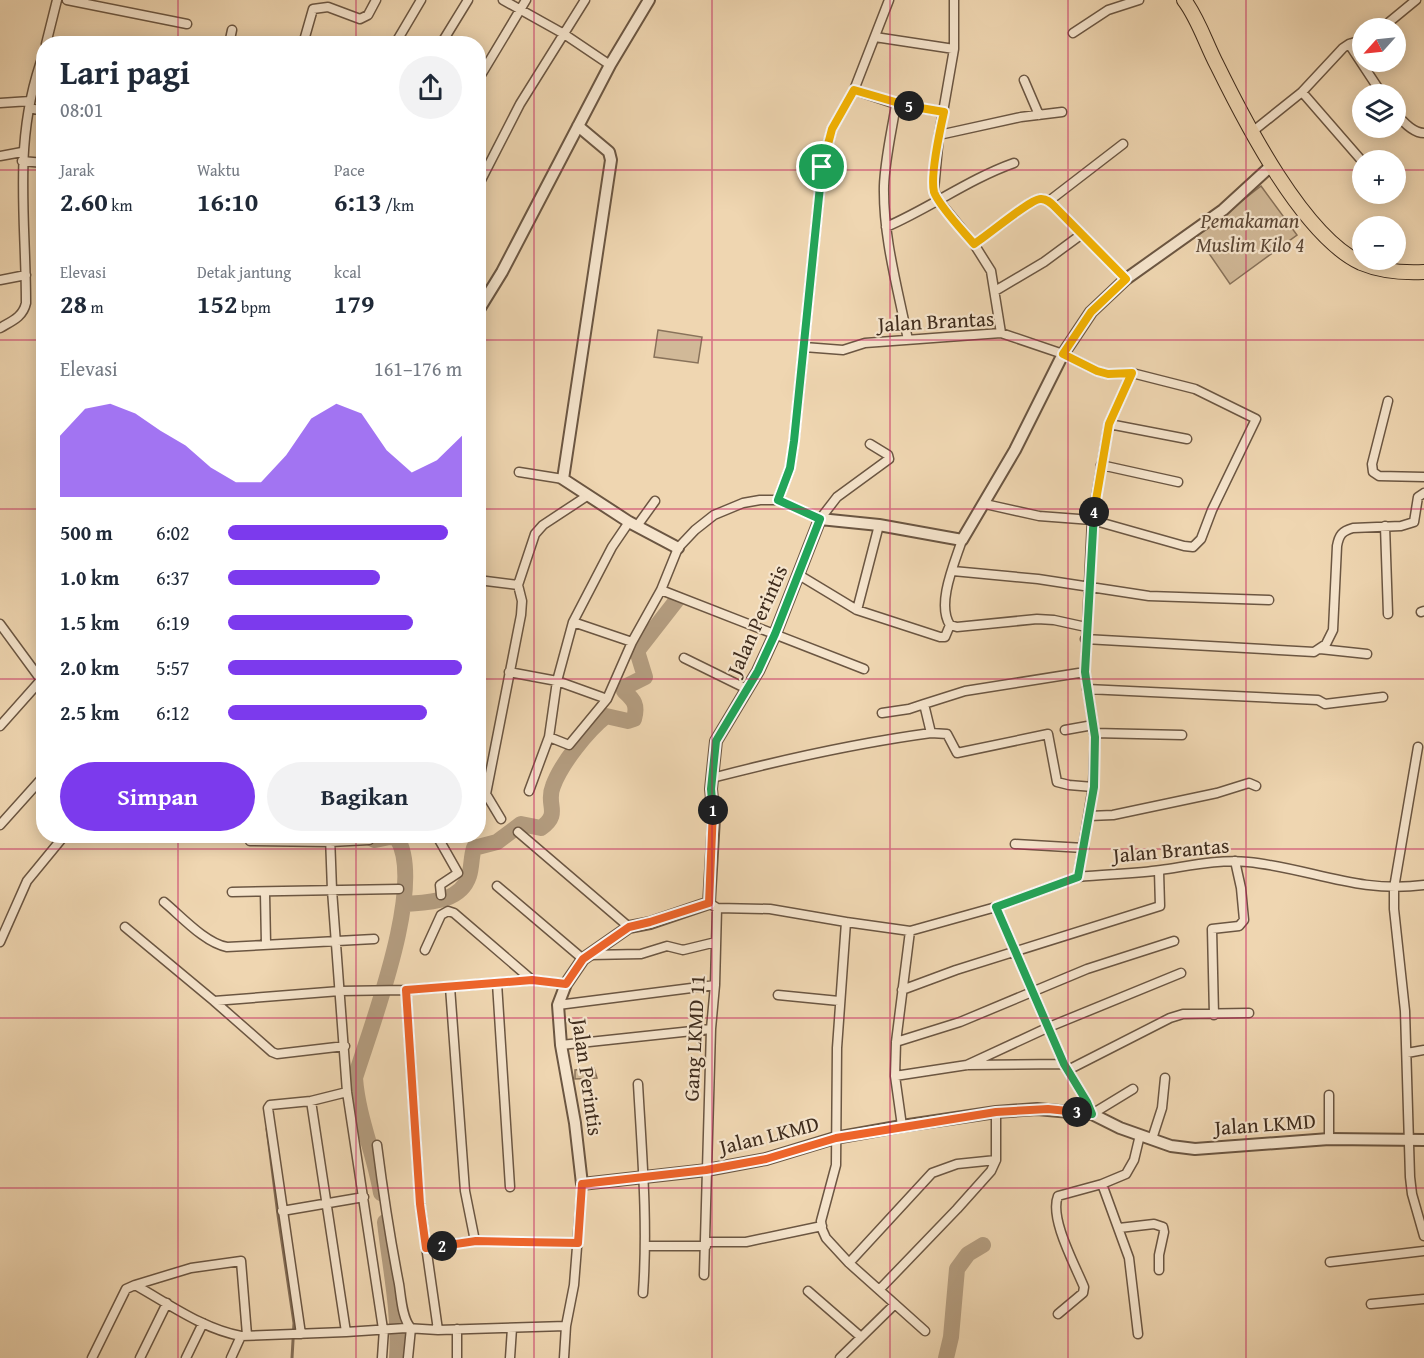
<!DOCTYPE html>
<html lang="id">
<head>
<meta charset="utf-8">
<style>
	body { margin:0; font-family:"Gentium Book Plus",serif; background:#f2f2f3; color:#1f2937; height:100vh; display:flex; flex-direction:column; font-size:22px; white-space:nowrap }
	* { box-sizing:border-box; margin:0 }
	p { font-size:20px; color:#747a83 }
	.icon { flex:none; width:33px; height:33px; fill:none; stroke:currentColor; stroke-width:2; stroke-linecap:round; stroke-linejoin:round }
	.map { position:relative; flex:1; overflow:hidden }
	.drawer { position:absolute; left:36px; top:36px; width:450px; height:807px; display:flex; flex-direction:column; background:#fff; border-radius:24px; box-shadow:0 3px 15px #0003 }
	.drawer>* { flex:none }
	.needle { width:39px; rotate:243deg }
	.controls { position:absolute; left:1352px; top:18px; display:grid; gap:12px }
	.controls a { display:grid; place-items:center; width:54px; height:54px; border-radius:50%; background:#fff; box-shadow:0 3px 15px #0003; font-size:30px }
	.pin { position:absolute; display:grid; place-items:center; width:51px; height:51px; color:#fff; margin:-26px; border:3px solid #fff; border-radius:50%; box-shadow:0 2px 6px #0007 }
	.km { position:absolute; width:30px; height:30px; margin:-15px; border-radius:50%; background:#222; color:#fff; font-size:16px; line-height:30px; text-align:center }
	.round { display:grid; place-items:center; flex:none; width:63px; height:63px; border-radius:32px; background:#f2f2f3 }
	.overview { display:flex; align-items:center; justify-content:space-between; height:102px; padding:0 24px }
	h1 { font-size:33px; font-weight:700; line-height:45px }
	.metrics { display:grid; grid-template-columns:repeat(3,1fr); gap:9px; height:102px; padding:6px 24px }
	.metrics div { display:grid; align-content:center }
	.metrics b { font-size:26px; font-weight:700 }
	.metrics small { font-size:16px; font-weight:400 }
	.metrics p { font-size:16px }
	.chart { height:168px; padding:12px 24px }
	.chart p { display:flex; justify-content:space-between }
	.chart svg { width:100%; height:108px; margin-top:6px; fill:#7c3aed; opacity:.7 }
	.button { display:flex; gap:12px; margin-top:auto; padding:12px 24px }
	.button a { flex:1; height:69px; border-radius:36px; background:#7c3aed; color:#fff; font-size:24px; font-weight:700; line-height:69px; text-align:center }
	.button a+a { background:#f2f2f3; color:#1f2937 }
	ul { padding:0 24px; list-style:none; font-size:20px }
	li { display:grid; grid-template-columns:96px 72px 1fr; align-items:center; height:45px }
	li i { height:15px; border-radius:8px; background:#7c3aed }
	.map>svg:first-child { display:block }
	.green { fill:#d1b998; stroke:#88725a; stroke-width:1.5 }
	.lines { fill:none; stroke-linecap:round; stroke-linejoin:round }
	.stream { stroke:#856f58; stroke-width:3 }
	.river { stroke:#b39c7f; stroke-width:16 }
	.minor-casing { stroke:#6b5642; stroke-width:11 }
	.tertiary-casing { stroke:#6b5642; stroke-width:14 }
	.trunk-casing { stroke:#3f2c1d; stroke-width:16 }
	.minor { stroke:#f5e4cc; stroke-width:8 }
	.tertiary { stroke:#f5e4cc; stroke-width:10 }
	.trunk { stroke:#efd6b1; stroke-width:14 }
	.split-1-casing { stroke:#fff; stroke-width:12 }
	.split-2-casing { stroke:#fff; stroke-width:12 }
	.split-3-casing { stroke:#fff; stroke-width:12 }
	.split-4-casing { stroke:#fff; stroke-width:12 }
	.split-5-casing { stroke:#fff; stroke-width:12 }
	.split-6-casing { stroke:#fff; stroke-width:12 }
	.split-1 { stroke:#22a559; stroke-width:8 }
	.split-2 { stroke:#f0652b; stroke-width:8 }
	.split-3 { stroke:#f0652b; stroke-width:8 }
	.split-4 { stroke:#22a559; stroke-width:8 }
	.split-5 { stroke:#f5b400; stroke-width:8 }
	.split-6 { stroke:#f5b400; stroke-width:8 }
	.grid { fill:none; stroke:#c2185b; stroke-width:1.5; stroke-opacity:0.55 }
	.labels { text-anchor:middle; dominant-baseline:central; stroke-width:4.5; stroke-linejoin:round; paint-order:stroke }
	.park-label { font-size:21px; font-style:italic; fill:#5c4836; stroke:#f5e4cc }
	.street-label { font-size:21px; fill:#3f2c1d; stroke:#f5e4cc }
</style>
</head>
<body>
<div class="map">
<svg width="1424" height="1358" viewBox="0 0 1424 1358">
	<rect width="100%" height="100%" fill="#efd6b1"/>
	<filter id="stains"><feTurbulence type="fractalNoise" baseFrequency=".00333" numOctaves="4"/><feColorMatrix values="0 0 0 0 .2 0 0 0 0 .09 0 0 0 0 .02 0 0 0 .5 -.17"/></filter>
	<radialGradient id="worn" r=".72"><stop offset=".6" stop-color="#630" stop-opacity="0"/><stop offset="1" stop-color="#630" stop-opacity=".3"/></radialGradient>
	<path class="green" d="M1261,186L1297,235L1230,284L1197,236Z
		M658,330L702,337L698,363L654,357Z
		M594,1068L597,1078L575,1079V1070Z"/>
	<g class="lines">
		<path class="stream" d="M267,1129L278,1215L294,1323L292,1358"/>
		<path class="river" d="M367,836L375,840L390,837L397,838C426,885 371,1026 355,1078C358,1118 375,1155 381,1193
			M404,904C428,902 460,903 469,876C472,866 471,857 474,848L497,842L521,824L541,828C562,813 545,805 553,786C561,764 587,731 606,716L628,721L634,719C638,705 634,700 624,691L625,687L645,677L637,651L676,601
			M385,1222C390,1267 400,1312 397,1358
			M946,1358L951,1337L957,1269L968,1254L983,1245"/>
		<g class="minor-casing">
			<path id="minor" d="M67,0L187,24
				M503,0L564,34L610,65
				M954,0V49L939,135L934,190L938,200L974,244L991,271L1001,333
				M1382,28L1416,0
				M1073,33L1108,10L1139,0
				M875,37L954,49
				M46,44L57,0
				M229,44L232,30
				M303,44L313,9L328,7L360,19L368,15L376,0
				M395,44L421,0
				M441,44L468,0
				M1349,44L1382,94
				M478,80L526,0
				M1024,80L1039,115
				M854,90L896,104C892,130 885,159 884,186C883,238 898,289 908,340
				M1302,92L1362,161
				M0,103L30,101
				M896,104L944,112
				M29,108L44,111
				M1395,112C1402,121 1413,133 1424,133
				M1252,132L1302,92L1343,48L1349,44L1362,40
				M939,135L1021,117L1062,112
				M0,156L22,152
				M22,161L44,163
				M478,186L520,104L585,0
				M1387,194L1388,195
				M1049,201L1123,144
				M886,227C930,208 969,179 1014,163
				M974,244C987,236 1029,200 1040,199C1047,198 1052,204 1056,208L1126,279
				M0,280L26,275
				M995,291L1044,262L1082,234
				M0,328C12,321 23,317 26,303C26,214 12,139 44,53
				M804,347L843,350L865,343L1001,333L1063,354L1097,371L1108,374L1132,373L1195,389L1256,419L1212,510L1201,539L1193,547L1184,546L1092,520L1039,516L985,504
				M1132,373L1109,424L1092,520L1085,672L1095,737L1093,787L1078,877C1106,874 1134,874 1161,870C1189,866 1219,859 1248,862C1310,868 1358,894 1424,885
				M1388,401L1372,464L1373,472L1379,476L1424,477
				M1109,424L1187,439
				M1101,465L1178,482
				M519,472L563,479
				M778,500L790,468L794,441L822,167L832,129L854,90L889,0
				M637,526L655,501
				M1385,526L1388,614
				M962,540C955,562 936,604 950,625L957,627L1037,619L1054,620L1086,627
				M953,571L1038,579L1149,596L1269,600
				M799,575L857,610L940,637H945L950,625
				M478,580L518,585
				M661,590L864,669
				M857,610L879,525
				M1421,612L1424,611
				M573,622L632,642
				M0,624L44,684
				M1085,639L1314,652L1326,644L1333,630L1337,546C1339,535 1342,531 1353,528L1401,526L1414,522L1418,497L1424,493
				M1320,649L1367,654
				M684,658L747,689
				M509,672L557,681L607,699
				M1087,689L1318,700L1325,704L1383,697
				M882,713L909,709L924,704
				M0,726L41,680
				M1065,730L1093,725
				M931,733L947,734L957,753L1048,734L1057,782L1069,785L1093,787
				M1094,733L1182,735
				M549,737L569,745L607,699L632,642L661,590L678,548L695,530L714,515L743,503L760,500H778L820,519L837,497L889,459L888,455L870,444
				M1418,747L1394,888V909L1405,1011L1410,1177L1412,1194L1424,1236
				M712,778C785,759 857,743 931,733L924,704L965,691L1085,672
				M529,791L549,737L557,681L573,622L612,547L629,522
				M1089,816L1113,815L1217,793L1249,783L1256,786
				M501,819L486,794L521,615L522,601L518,585L535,534L543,525L587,496
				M0,825L44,776
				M518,832L629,927
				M330,836L332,890L347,1092L383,1329
				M437,836L458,873L440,885L441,895
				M250,841L330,842L369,840
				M1015,844L1084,848
				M497,886L583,959
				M232,892L399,889
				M265,893L266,944
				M164,902C181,916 205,943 227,947L374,939
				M709,903L717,908L770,909L846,922L837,1048L836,1165L821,1221L822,1229L826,1238L849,1263L925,1331
				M996,907L1078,877
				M846,922L910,931L996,907L1064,1064L1087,1102L1092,1114L1133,1089
				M125,927L214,1001L340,991L406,990L532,980L566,984
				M0,942L27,881L64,836
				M425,950L441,915L448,911L454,913L532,980
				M589,955L641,954L667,946L683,950L716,942
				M497,983L510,1187
				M450,987L465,1191L475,1241
				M406,990L420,1204L438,1330
				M902,990L956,970L1160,906L1159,871
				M778,995L839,1001
				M214,1001L272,1052L277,1054L345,1046
				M558,1005L715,985
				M1214,1015L1212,929L1239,926L1244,920L1241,888L1235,861
				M896,1042L960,1022L1087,969L1174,941
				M561,1045L711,1029
				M1407,1053L1424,1050
				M967,1065L1049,1027L1181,973
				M1068,1070L1170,1018L1183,1014L1249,1013
				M895,1076L967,1065L1064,1064
				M638,1084C642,1154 648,1223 643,1293
				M311,1101L346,1332
				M902,1126L895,1076L896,1042L910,931
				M1152,1139L1162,1108L1165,1078
				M1329,1139V1095
				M377,1145C383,1192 390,1238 399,1284C401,1296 402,1319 411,1328L408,1358
				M282,1211L364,1197
				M1119,1228L1154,1224L1163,1227L1164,1232L1159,1255V1270
				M706,1242H746L822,1226
				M646,1246H706
				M426,1248L475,1241L578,1243
				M1330,1262L1424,1251
				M849,1263L932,1173L957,1164L996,1160
				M704,1275L711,1029L715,985L717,908
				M135,1285L191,1268L241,1261L247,1335
				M880,1289L957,1209L991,1171L996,1160V1112
				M808,1291L861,1337
				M1371,1304L1424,1299
				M1058,1314L1083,1293L1084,1287C1075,1265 1049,1218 1058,1196L1102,1184
				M457,1329V1358
				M301,1334L268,1108L270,1105L311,1101L347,1092
				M1138,1334L1129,1258L1102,1184L1126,1174L1134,1160L1140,1135
				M92,1358L126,1289L135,1285C169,1304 203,1329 241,1336L346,1332L406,1328L438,1330L566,1326
				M140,1358L167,1303
				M186,1358L203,1323
				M231,1358L241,1336
				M382,1358L384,1329
				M510,1358L512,1328
				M564,1358L566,1326L574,1285L582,1184
				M840,1358L895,1304"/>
		</g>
		<g class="tertiary-casing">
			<path id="tertiary" d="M578,126L609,152L611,160L563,479L629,522L678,548
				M1271,166L1223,210L1126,279L1091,312L1063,354L1015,450L962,540L879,525L820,519L775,634L758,671L716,741L711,789L714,818L709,903L650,923L629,927L583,959L566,984L558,1005L561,1045L575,1123L582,1184L707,1170L766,1159L835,1138L902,1126L996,1112L1037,1109L1092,1114L1120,1128L1171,1146L1195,1149L1329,1139L1424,1140
				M478,311L502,272L610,65L649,0"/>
		</g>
		<g class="trunk-casing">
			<path id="trunk" d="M1184,0C1198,18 1206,44 1217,65C1245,122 1303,236 1361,263C1380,271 1403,273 1424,272"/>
		</g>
		<use href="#minor" class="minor"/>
		<use href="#tertiary" class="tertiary"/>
		<use href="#trunk" class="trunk"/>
	</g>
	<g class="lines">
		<g class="split-1-casing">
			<path id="split-1" d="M713,810L711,789L716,741L758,671L775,634L820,519L778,500L790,468L794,441L822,167"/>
		</g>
		<g class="split-2-casing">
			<path id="split-2" d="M442,1246L426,1248L420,1204L406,990L532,980L566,984L583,959L629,927L650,922L709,903L713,810"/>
		</g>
		<g class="split-3-casing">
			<path id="split-3" d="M442,1246L476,1241L578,1243L582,1184L706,1170L766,1159L836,1138L996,1112L1048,1109L1077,1112"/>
		</g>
		<g class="split-4-casing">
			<path id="split-4" d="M1077,1112L1092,1114L1087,1102L1064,1064L996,907L1078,877L1094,787L1095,737L1085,672L1094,512"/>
		</g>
		<g class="split-5-casing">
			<path id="split-5" d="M909,106L944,112C940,130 930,176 934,192C939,206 964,232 974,244C987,236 1029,200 1040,199C1047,198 1052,204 1056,208L1126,279L1091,312L1063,354L1097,371L1108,374L1132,373L1109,424L1094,512"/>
		</g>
		<g class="split-6-casing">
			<path id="split-6" d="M822,167L832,129L854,90L909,106"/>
		</g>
		<use href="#split-1" class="split-1"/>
		<use href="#split-2" class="split-2"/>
		<use href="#split-3" class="split-3"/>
		<use href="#split-4" class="split-4"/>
		<use href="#split-5" class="split-5"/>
		<use href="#split-6" class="split-6"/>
	</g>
	<path class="grid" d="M178,0V44M356,0V44M534,0V1358M712,0V1358M890,0V1358M1068,0V1358M1246,0V1358M0,170H44M478,170H1362M1395,170H1424M0,340H44M478,340H1424M0,509H44M478,509H1424M0,679H44M478,679H1424M178,836V1358M356,836V1358M0,849H1424M0,1018H1424M0,1188H1424"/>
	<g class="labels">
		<g class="park-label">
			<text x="1250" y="220">Pemakaman<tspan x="1250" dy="24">Muslim Kilo 4</tspan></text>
		</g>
		<g class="street-label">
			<text transform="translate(936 321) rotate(-3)">Jalan Brantas</text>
			<text transform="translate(757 620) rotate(-66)">Jalan Perintis</text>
			<text transform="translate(1171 850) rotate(-5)">Jalan Brantas</text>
			<text transform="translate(694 1038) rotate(-87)">Gang LKMD 11</text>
			<text transform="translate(588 1077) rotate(82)">Jalan Perintis</text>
			<text transform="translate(1265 1124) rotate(-4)">Jalan LKMD</text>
			<text transform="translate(769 1135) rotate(-14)">Jalan LKMD</text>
		</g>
	</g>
	<rect width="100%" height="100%" filter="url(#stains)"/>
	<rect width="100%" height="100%" fill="url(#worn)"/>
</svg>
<div class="controls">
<a><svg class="needle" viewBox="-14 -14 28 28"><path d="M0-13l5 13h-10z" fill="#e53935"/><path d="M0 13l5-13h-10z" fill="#747a83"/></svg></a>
<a><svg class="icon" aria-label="layers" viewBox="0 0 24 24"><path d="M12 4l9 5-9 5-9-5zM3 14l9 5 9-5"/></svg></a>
<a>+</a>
<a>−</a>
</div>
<div class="pin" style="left:822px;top:167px;background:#1e9e55"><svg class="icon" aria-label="arrive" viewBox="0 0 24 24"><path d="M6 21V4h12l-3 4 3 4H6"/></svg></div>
<b class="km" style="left:713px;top:810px">1</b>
<b class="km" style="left:442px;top:1246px">2</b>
<b class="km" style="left:1077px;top:1112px">3</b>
<b class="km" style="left:1094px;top:512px">4</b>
<b class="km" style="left:909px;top:106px">5</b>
<section class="drawer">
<div class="overview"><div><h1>Lari pagi</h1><p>08:01</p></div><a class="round"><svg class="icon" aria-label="share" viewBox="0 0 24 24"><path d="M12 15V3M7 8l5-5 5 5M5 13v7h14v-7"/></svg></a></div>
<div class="metrics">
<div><p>Jarak</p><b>2.60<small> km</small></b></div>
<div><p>Waktu</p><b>16:10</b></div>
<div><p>Pace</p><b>6:13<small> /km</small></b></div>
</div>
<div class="metrics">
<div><p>Elevasi</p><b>28<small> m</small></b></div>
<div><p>Detak jantung</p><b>152<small> bpm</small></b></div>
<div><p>kcal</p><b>179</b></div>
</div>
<div class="chart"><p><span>Elevasi</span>161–176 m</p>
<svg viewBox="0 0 160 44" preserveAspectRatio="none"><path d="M0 44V19L10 8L20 6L30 10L40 17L50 23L60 32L70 38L80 38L90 27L100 12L110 6L120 10L130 25L140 34L150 29L160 19V44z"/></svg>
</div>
<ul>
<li><b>500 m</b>6:02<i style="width:94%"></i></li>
<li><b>1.0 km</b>6:37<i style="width:65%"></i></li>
<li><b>1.5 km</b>6:19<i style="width:79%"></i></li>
<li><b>2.0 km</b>5:57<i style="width:100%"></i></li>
<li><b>2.5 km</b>6:12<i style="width:85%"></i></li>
</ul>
<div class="button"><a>Simpan</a><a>Bagikan</a></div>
</section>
</div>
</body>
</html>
